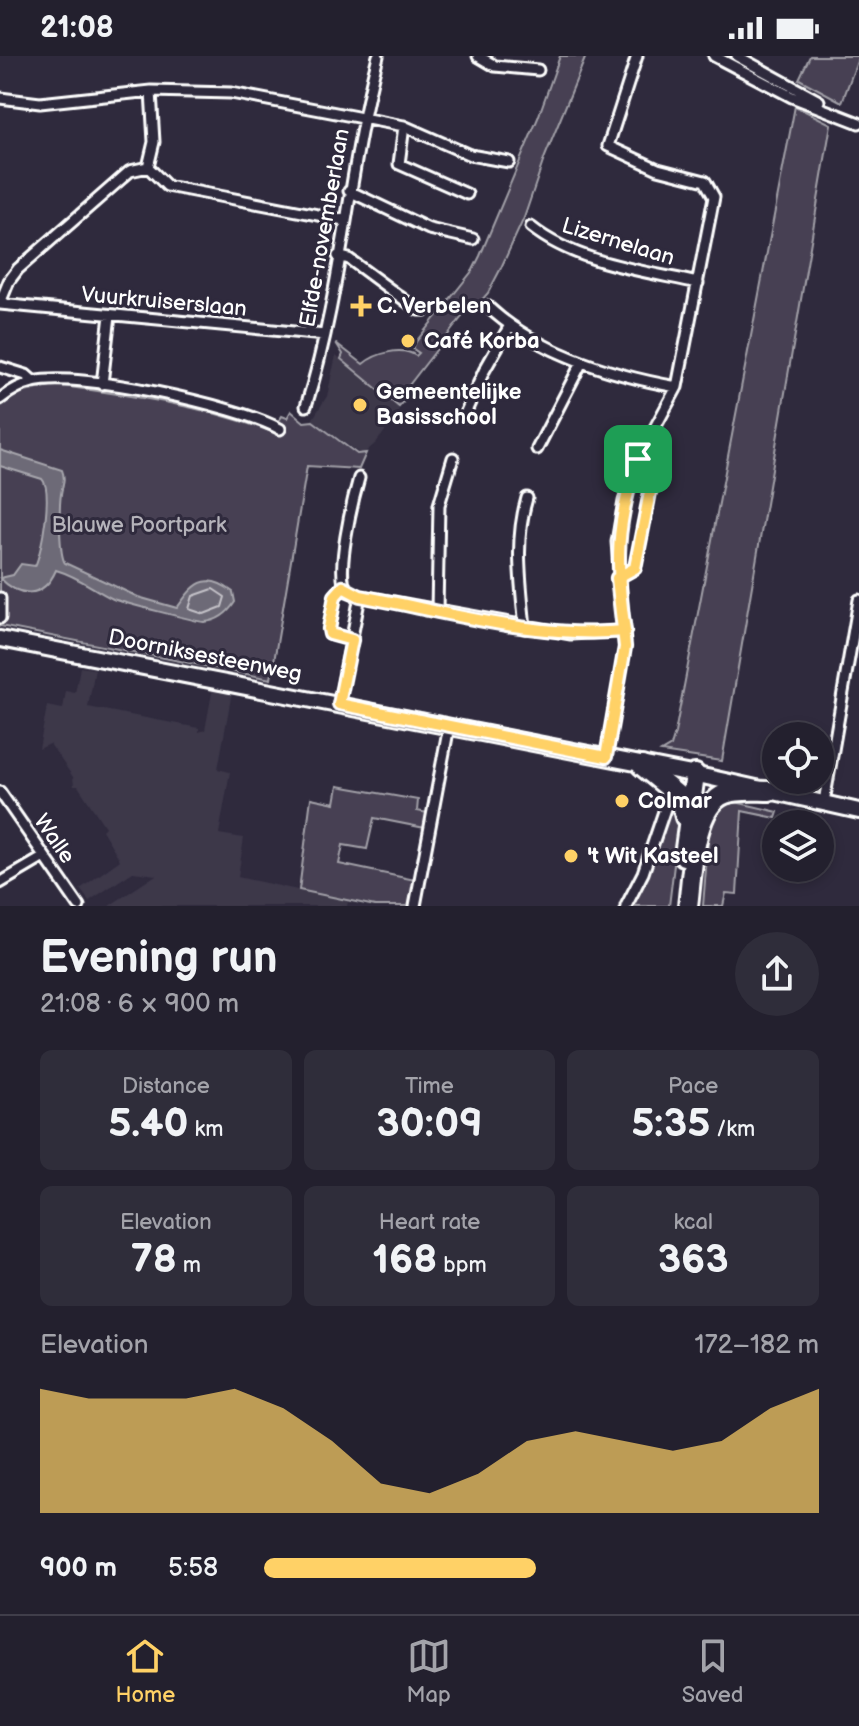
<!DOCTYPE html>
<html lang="en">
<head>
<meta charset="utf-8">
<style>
	body { margin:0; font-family:"Balsamiq Sans",sans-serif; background:#2f2d3a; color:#f1f3f6; height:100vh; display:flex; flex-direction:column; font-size:30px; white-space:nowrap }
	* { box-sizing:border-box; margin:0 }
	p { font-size:26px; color:#a3a3aa }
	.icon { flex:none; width:44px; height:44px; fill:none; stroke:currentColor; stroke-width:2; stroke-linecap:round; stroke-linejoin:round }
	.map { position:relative; height:850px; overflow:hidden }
	.details { display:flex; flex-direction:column; background:#23202e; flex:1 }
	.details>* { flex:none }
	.tools { position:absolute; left:762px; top:666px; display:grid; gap:16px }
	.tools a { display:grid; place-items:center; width:72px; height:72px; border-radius:50%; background:#23202e; box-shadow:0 4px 12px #0003,0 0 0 2px #403e4a; font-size:40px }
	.pin { position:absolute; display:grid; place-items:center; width:68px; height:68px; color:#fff; margin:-34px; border-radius:16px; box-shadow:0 4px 12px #0006 }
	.round { display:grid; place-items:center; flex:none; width:84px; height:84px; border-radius:42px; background:#2f2d3a }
	.head { display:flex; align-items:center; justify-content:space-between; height:136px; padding:0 40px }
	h1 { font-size:44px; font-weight:700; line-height:60px }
	.metrics { display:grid; grid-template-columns:repeat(3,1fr); gap:12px; height:136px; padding:8px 40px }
	.metrics div { display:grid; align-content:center; border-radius:12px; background:#2f2d3a; text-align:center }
	.metrics b { font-size:40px; font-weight:700 }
	.metrics small { font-size:22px; font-weight:400 }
	.metrics p { font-size:22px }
	.chart { height:224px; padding:16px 40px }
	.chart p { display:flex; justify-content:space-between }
	.chart svg { width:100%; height:144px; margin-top:8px; fill:#ffd166; opacity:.7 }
	ul { padding:0 40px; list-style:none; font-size:26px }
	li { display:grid; grid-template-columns:128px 96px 1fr; align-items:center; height:60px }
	li i { height:20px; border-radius:10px; background:#ffd166 }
	.status { display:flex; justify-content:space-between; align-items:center; height:56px; padding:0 40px; background:#23202e; direction:ltr }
	.status svg { height:22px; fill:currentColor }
	.tab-bar { display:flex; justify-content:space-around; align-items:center; height:112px; border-top:2px solid #403e4a; background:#23202e; font-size:22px; color:#a3a3aa }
	.tab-bar a { display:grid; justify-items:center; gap:4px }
	.tab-bar .active { color:#ffd166 }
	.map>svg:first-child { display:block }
	.built { fill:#3c3749 }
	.green { fill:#464152; stroke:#a2a0a8; stroke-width:2 }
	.water { fill:#6d6a77; stroke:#a7a6ad; stroke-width:2 }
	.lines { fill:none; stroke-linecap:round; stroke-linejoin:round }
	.shore { stroke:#c5c3c9; stroke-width:2 }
	.minor-casing { stroke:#fff; stroke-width:15 }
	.primary-casing { stroke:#fff; stroke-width:20 }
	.motorway-casing { stroke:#fff; stroke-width:24 }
	.minor { stroke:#2f2a3d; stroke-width:9 }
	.primary { stroke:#2f2a3d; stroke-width:14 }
	.motorway { stroke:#2f2a3d; stroke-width:18 }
	.route-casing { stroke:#fff; stroke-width:16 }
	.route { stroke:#ffd166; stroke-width:10 }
	.poi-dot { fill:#ffd166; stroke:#2f2a3d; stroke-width:3 }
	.labels { text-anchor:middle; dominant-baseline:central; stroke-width:6; stroke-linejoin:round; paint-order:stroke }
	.street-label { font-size:22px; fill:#fff; stroke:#2f2a3d }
	.poi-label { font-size:22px; font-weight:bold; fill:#fff; stroke:#2f2a3d; text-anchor:start }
	.park-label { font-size:22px; fill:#b5b3ba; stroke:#2f2a3d }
</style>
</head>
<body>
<div class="status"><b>21:08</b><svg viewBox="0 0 49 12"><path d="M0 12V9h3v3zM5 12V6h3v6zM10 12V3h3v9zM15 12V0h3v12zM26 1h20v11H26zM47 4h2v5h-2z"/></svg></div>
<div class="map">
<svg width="859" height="850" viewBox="0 0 859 850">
	<rect width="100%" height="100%" fill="#2f2a3d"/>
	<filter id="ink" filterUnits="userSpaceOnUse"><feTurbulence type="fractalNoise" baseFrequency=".0125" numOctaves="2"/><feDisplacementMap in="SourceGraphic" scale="16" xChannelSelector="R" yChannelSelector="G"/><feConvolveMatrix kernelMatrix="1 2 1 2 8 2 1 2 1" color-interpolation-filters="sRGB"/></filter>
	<g filter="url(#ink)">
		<path class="built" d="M336,299L399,351L398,358L376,387L362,399L312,364L327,340Z
			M80,611L95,613L88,651L199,672V676L205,674L213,631L232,636L218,713L230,716L219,778L244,782L238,821L348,845L347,850H109L156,819L133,816L89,845L80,833L120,804L102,774L105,771L78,730H74L73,721L50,688L39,693L47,650L63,653L66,635L75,637Z"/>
		<path class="green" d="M560,0H586L544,103L524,162L500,214L488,237L473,254L468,253L406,333L407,342L399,351L341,303L343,298L336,287L363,308C376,297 402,290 416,300L419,297L413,293L415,287L473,214L480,200L538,62Z
			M810,0H859L842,46L799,23Z
			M795,50L831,68L722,705L661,696L671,690L675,677Z
			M55,329C129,339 201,349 272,376L282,360L287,362L291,355L304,366L313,365L357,398L366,397L359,413L307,410L271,623L0,570V350L16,338Z
			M338,730L418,744L417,755L428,757L425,772L374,762L367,793L343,789L339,808L415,824L410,850H375L299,834L311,742L335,747Z
			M674,743L680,759L669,850H628Z
			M731,745L778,756L776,762L742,755L737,838L726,837L723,850H703L710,762L720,748Z"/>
		<path class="water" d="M0,394L62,414C66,424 62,429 61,438C59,451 59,499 65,507L138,541L177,552C193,530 204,513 233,536L235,546C228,557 218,565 204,566C199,566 120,546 113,543C92,533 80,521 56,514C43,544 18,541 0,522L13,519L21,508L35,510C42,496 53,433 42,423L0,410Z"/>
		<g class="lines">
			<path class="shore" d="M213,533L225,541L222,551L204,558L189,553L193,540Z"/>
			<g class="minor-casing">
				<path id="minor" d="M478,0L495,10L538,14
					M714,0L792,41L859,67
					M737,0L819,45
					M0,42L40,47L151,35L231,37L404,70L470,99L509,106
					M404,70L399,108L467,138
					M148,111L167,130L344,164
					M349,135L429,173L473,183
					M531,171C576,207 644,215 698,227
					M338,200L349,203L418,254H425
					M0,247L9,225L18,213L130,115L148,111L154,86L151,35
					M0,248L325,279
					M487,250C537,297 610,319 677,331
					M0,311L26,319L34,326
					M102,328L110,259
					M0,343C9,336 21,329 33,326C80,315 236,349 280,373
					M306,350C342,237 348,115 378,0
					M464,360L484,315L509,271
					M537,393L582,306
					M617,522L635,512L654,416L652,410L638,403
					M343,531L335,540L329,573L330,578L352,584
					M360,540L571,578L625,575
					M0,542V562
					M437,555L439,449L453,402
					M525,572C521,527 514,486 527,442
					M339,648L360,540L347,535C334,520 353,443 359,422
					M606,701L625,591L617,486L624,445L638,403L677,331L714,141L705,125L658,113L608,90L637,0
					M0,736L79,850
					M824,746L859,544
					M0,827L44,801
					M415,850L449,670
					M626,850L643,817L672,732"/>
			</g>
			<g class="primary-casing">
				<path id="primary" d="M0,583L707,721L859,755"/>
			</g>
			<g class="motorway-casing">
				<path id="motorway" d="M642,710L680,741L685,761
					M684,800L695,718
					M688,850C692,821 693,750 725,738C738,733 756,735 770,735"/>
			</g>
			<use href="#minor" class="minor"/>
			<use href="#primary" class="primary"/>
			<use href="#motorway" class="motorway"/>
		</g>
	</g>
	<g class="lines" filter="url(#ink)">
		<g class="route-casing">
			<path id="route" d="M638,403C616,467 615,508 625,575C536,583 447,556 360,540L343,531L335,540L329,573L330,578L352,584L339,648L606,701L625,591L617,522L635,512L654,416L652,410L638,403"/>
		</g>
		<use href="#route" class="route"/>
	</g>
	<g class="poi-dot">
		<path d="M357 238h8v8h8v8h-8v8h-8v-8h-8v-8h8z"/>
		<circle cx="408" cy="285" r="8"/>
		<circle cx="360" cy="349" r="8"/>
		<circle cx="622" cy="745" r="8"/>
		<circle cx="571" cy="800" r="8"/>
	</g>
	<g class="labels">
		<g class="street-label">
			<text transform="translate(325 172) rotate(-80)">Elfde-novemberlaan</text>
			<text transform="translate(618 186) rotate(17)">Lizernelaan</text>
			<text transform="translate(164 246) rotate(5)">Vuurkruiserslaan</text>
			<text transform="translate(205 600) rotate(11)">Doorniksesteenweg</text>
			<text transform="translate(54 783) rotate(55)">Walle</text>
		</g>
		<g class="poi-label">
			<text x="377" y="250">C. Verbelen</text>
			<text x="424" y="285">Café Korba</text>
			<text x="376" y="336">Gemeentelijke<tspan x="376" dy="25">Basisschool</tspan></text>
			<text x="638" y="745">Colmar</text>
			<text x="587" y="800">'t Wit Kasteel</text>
		</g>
		<g class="park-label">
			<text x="139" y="469">Blauwe Poortpark</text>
		</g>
	</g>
</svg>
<div class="tools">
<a><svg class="icon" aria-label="locate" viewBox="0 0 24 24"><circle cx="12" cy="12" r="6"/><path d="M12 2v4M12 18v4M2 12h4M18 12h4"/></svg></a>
<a><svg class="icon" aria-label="layers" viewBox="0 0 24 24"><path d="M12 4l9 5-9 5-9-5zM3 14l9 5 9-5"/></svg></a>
</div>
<div class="pin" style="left:638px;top:403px;background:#1e9e55"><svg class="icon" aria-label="arrive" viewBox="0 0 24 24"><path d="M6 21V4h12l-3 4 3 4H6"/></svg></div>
</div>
<section class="details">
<div class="head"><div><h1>Evening run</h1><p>21:08 · 6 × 900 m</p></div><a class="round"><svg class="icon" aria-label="share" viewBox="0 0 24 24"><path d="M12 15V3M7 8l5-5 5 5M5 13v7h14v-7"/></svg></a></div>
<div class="metrics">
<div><p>Distance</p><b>5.40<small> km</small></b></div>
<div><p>Time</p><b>30:09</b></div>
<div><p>Pace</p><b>5:35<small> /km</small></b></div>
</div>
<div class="metrics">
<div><p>Elevation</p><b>78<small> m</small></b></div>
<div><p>Heart rate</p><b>168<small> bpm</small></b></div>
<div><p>kcal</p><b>363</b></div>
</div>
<div class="chart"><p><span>Elevation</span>172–182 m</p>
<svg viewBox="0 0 160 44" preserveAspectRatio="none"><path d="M0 44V6L10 9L20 9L30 9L40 6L50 12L60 22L70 35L80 38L90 32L100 22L110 19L120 22L130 25L140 22L150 12L160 6V44z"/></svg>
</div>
<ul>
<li><b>900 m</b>5:58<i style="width:49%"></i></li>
</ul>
</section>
<nav class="tab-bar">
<a class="active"><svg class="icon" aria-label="home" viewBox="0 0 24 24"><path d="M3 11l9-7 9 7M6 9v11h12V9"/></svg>Home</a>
<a><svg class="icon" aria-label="map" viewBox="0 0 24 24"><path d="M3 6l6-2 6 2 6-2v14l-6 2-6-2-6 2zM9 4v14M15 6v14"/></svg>Map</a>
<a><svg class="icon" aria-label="saved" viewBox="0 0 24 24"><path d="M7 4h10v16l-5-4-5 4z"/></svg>Saved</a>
</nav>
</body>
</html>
